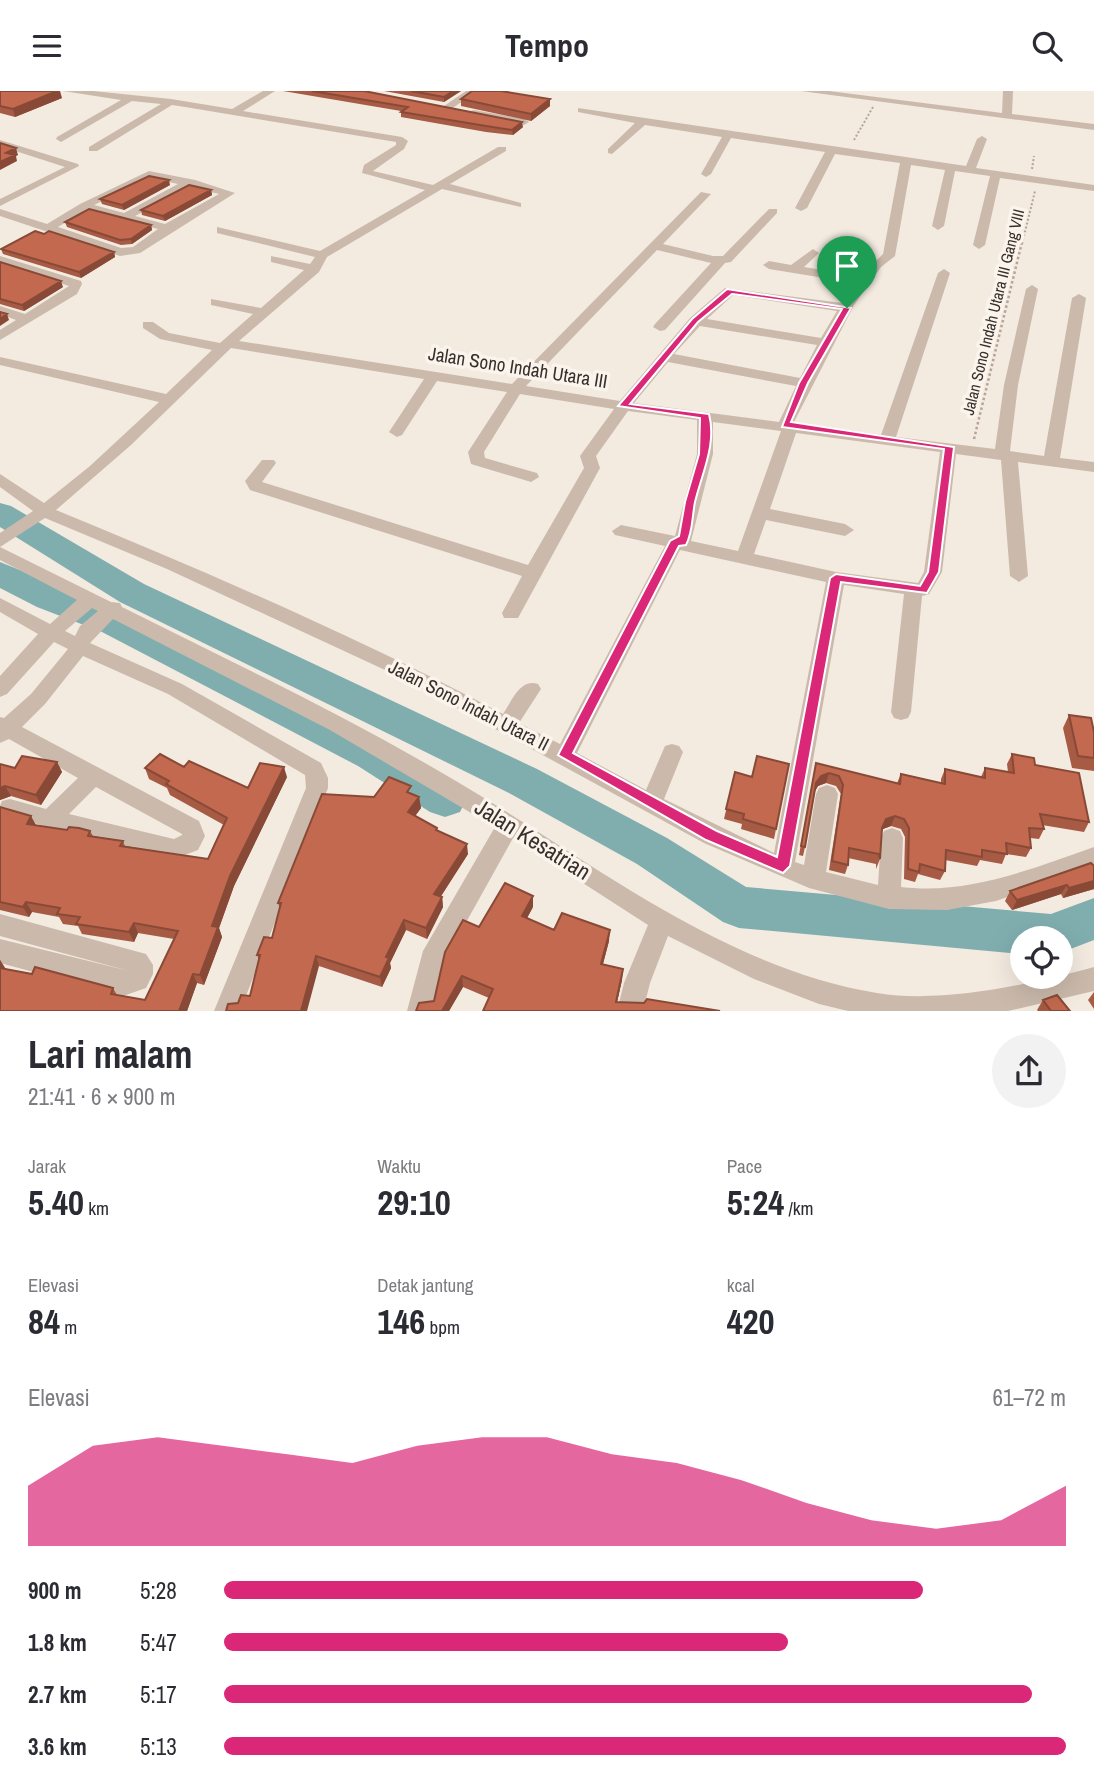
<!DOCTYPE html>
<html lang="id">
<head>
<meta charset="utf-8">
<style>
	body { margin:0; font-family:"Archivo Narrow",sans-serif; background:#f2f2f3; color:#2b2b33; height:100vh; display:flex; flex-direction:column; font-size:26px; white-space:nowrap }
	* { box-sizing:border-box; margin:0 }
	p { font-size:23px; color:#7c7c81 }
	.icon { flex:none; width:38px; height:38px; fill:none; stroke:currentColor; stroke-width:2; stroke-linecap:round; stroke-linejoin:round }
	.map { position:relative; height:920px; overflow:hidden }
	.drawer { display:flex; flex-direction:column; background:#fff; flex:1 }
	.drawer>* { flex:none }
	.tools { position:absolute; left:1010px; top:835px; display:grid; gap:14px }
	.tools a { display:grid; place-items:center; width:63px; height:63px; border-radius:50%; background:#fff; box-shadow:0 7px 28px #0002; font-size:35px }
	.pin { position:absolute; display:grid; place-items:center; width:60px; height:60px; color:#fff; margin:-72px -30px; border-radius:50% 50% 50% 0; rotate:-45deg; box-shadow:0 0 7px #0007 }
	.pin .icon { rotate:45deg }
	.round { display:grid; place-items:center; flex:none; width:74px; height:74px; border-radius:37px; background:#f2f2f3 }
	.overview { display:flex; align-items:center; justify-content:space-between; height:119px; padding:0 28px }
	h1 { font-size:38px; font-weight:700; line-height:52px }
	.metrics { display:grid; grid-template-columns:repeat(3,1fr); gap:10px; height:119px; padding:7px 28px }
	.metrics div { display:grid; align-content:center }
	.metrics b { font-size:35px; font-weight:700 }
	.metrics small { font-size:19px; font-weight:400 }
	.metrics p { font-size:19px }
	.chart { height:196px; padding:14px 28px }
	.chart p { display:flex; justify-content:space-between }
	.chart svg { width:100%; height:126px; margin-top:7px; fill:#db2777; opacity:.7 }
	ul { padding:0 28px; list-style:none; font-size:23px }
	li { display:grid; grid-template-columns:112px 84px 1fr; align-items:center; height:52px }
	li i { height:18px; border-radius:9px; background:#db2777 }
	header { display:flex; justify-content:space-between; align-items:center; height:91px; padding:0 28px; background:#fff; font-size:32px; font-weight:700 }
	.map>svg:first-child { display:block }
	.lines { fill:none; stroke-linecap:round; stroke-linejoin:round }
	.river { fill:#80aeaf; fill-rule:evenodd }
	.path-far1 { stroke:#b7a496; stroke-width:2; stroke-dasharray:2 2; stroke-linecap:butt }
	.path { stroke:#b7a496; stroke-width:2.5; stroke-dasharray:2.5 2.5; stroke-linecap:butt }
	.minor { fill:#cbbaac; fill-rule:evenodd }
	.wall { fill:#a75a44 }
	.shaded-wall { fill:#884a37 }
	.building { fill:#c2694f; stroke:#884a37; stroke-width:2 }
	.route { fill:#db2777; stroke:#fff; stroke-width:2; fill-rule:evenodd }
	.labels { text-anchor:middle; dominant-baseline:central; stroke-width:7; stroke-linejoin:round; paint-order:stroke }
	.far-street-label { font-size:16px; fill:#392f2b; stroke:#faf4ed }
	.street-label { font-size:19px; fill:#392f2b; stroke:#faf4ed }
	.near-street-label { font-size:23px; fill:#392f2b; stroke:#faf4ed }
</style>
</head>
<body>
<header><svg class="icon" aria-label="menu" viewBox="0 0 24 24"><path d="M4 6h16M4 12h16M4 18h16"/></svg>Tempo<svg class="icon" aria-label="search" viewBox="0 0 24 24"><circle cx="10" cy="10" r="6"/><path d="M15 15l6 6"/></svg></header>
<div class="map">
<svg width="1094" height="920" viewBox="0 0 1094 920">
	<rect width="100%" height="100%" fill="#f3eae0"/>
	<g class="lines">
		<path class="river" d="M0,412L11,415L144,493L537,678L667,747L746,796L1051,823L1094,807V849L1060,862V847H1022V863L739,837L723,831L637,773L509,702L120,511L0,436Z
			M0,471L128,523L386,653L460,697L466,709L460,721L445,726L430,721L358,675L102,541L37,516L0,497Z"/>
		<path class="path-far1" d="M854,49L873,16
			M1032,78L1034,65
			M1022,153L1035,100"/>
		<path class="path" d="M974,348L1022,151"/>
		<path class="minor" d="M63,0H93L171,8L232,18L263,0H275L243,20L402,46L408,50L404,58L373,80L433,94L498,56H506V60L450,93L521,112V116L442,98L327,166L319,181L239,250L512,293L701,101L711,103L663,153L713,165H723L769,118H777V122L731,171L725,172L665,239L660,240L653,236L655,233L711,172L657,159L526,295L620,310L690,227L725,197L842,212L855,192L769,178L763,174L769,170L791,174L813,158L819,162L804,176L861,185L883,163L900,72L835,63L807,117L801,120L795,117L825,61L731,47L711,83L706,86L701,83L722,46L645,34L612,63L608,62V58L635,32L578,21V17L966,75L977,48L982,45L987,48L976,77L1094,94V100L1000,87L985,154L979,158L973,154L990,85L955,80L944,135L938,139L932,135L945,79L911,74L895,165L881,176L854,214L794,331L881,344L938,182L944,178L950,182L896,346L995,358L1004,294L1026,198L1032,194L1038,198L1018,294L1010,360L1044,365L1072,207L1079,203L1086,207L1060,367L1094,371V381L1018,371L1028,485L1019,491L1010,485L1001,369L956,363L942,481L929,503L922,505L911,621L908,627L901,629L894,627L891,621L904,503L844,494L795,771L804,774L816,703L819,697L827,694L835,697L838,703L826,781L878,794L881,747L884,740L892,737L900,740L903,747L901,796C969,804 1031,778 1094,756V776L996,810L947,819L889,818L809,797L704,752L398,585L167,478L45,427L0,456V442L33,420L0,396V383L44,412L90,375L159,311L0,274V266L166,303L212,259L160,248L143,237V231H153L169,242L220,252L253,223L211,214V208L261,217L304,179L271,171V165L310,173L315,166L217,142V136L320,160L425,99L362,82L364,74L396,54V51L185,16L172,14L97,60H89V56L161,13L132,10L61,51L56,48L57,46L121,9ZM733,204L837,220L821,247L707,228ZM700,235L817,254L800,287L674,263ZM231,257L424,288L389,341L397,346L402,344L437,290L507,301L468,361L471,373L531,391L539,386L537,382L485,367L484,361L520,303L614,318L580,365L584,377L528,474L262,391L276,372L274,369H262L245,390L250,399L522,485L502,522L504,527H518L600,377L596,365L628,320L697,329V363L675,445L621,434L612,440L615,444L665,455L560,653L519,632L541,598L538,593C520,587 512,610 503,623C358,546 207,481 56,419L131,354ZM668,271L796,295L779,331L634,312ZM713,331L781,340L738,460L691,450L713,363ZM796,342L940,361L924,481L918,492L836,481L754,463L766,429L845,445L854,439L845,433L770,418ZM680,459L826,491L774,762L664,708L683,661L679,655L672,653L665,655L646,699L577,662Z
			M466,0H477L450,19H444V15Z
			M801,0H829L1002,22L1003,0H1013L1012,23L1094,33V39Z
			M474,19L524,28L529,31L524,34L471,24V20Z
			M0,49L78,73L79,75L0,115V108L65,76L0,55Z
			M149,80L195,89L235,102L140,162L120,165L0,125V118L47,133L80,113ZM150,87L178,93L124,122L94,114ZM190,96L219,103L165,133L135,125ZM86,119L158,138L133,156L121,157L58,136Z
			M0,165L81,190L82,193L77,203L0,249V239L16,229L0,223V215L25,223L69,195L0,173Z
			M0,456L111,511L120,512L122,516C234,572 348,626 456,690C589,768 720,876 877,902C942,913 1032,893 1094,876V900L1008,920H848L819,913L754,888L668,845L650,892L643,920H617L624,892L648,834L513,747L444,871L433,920H407L423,860L495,736L330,639L113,528L90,552L182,593L321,672L328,687V697L240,920H214L306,697L305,684L168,603L83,565L45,613L22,636L199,730L205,745L198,759L174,768L2,724L0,715L2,710L10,708L46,718L78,687L9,648L0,652V626L4,627L31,603L68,558L54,551L7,603L0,606V585L38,543L0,521V507L50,533L77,509L0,469ZM92,517L98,520L80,535L75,545L65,540ZM96,696L182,743V744L174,748L69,723Z
			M0,823L146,863L153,874V883L146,897L123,905L0,872V848L129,880L0,845Z"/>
	</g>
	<path class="wall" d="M0,0L62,7L15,26L0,22Z
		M283,0H364L523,36L513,44L486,41L401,26V20Z
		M384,0H461L444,11Z
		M461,8L550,15L531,30L461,15Z
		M170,94L124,119L102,113L100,108Z
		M211,99L212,104L165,130L142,124L141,119Z
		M65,131L151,134L152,139L132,153L121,154L67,136Z
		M1,158L114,161L115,166L81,187L3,163Z
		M0,171L63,196L24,220L0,213Z
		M1069,624L1094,641V680L1072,677L1063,637Z
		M1012,663L1035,674L1089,731L1084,741L1042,734L1044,738L1039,748L1030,747L1031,757L1026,766L1006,763L1002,773L980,769L977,775L945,769V780L940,789L918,783L915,791L904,788L905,746L901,738L891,735L883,738L882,740L880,768L876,778V773L848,767V774L845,783L829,779L841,703L836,695L826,692L818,695L815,700L805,756L803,765L799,764L816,672L897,692L901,683L941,692V688L945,678L981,686L985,677L1008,681L1007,673Z
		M57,671L62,681L41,714L11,705L0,709V673L15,677Z
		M184,676L248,697L287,686L234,795L219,837L222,846L204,894L197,892L187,920H0V869L5,877V878L113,897L117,904L145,909L174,848L138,842L134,851L82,843L78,835L63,833L59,826L32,821L29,826L0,819V716L36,734L67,739L90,740L93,745L123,750L125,755L208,768L224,734L170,704L167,697L149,688L145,677Z
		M735,681L776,738L774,748L741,738L742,733L724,728Z
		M412,703L419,706L421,717L415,725L437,737L438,740L468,763L441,805L442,806L443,816L427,848L406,839L390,872L391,877L382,896L319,875L238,912L250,905L259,869L257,864L272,847L280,818L278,812L374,706Z
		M1094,775V798L1063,807L1061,803L1012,819L1005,810L1010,800Z
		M533,816L527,827L554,839L609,850L603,873L622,889L617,911L720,920L489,907L463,896L449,920H416L434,910Z
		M1094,901V918L1088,909Z
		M1043,909L1070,920H1038L1037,919Z"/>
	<path class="shaded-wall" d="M57,0H60L62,7L15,26L13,18Z
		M453,0H461L444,11V6Z
		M550,8V15L531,30V23Z
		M522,31L523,36L513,44L512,39Z
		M16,57L18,64L16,65L17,70L0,79V71L6,62Z
		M169,89L170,94L124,119L122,114Z
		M211,99L212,104L165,130L163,125Z
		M151,134L152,139L132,153L131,148Z
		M114,161L115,166L81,187L79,181Z
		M61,190L63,196L24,220L22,214Z
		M7,223L9,229L0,235V228Z
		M57,671L62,681L41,714L36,704Z
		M284,676L287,686L234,795L219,837L222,846L204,894L200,884L212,835L230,785Z
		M829,682L826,692L818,695L814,702L816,692L821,685Z
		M5,695L11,705L0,709V697Z
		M419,706L421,717L410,732L408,721Z
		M31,725L37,736L27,733Z
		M895,725L891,735L883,738L879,746L886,728Z
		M467,753L468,763L436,813L434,803Z
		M1094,790V798L1063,807L1069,797Z
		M1067,794L1061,803L1012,819L1017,809Z
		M533,805V816L522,836V825Z
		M442,806L443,816L427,848L426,837Z
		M26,811L32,821L29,826L23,816Z
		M404,829L406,839L390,872L391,877L382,896L380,886L386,866Z
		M134,832L138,842L134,851L129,841Z
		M610,839L609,850L600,884L601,873Z
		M316,865L319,875L307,920H301Z
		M0,869L5,877L0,886Z
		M623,878L622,889L615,920L616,911Z
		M193,883L197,892L187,920H179Z
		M462,885L463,896L449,920H442Z"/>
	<path class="building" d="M0,0H57L13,18L0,15Z
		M312,0H364L522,31L512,39L486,35L401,21L408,16Z
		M411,0H453L444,6Z
		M472,0H501L550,8L531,23L461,8Z
		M0,52L16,57L6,62L15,64L0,71Z
		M149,85L169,89L122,114L100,108Z
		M189,94L211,99L163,125L141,119Z
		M89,118L151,134L131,148L120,149L65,131Z
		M35,140L44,143L49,140L114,161L79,181L1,158Z
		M0,171L61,190L22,214L0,208Z
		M0,221L7,223L0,228Z
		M1069,624L1091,627L1094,641V667L1078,665Z
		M160,663L184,676L189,670L248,697L260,672L284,676L230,785L212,835L218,836L200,884L193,883L179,920H0V877L32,883L35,876L113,897L111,903L145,909L178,840L134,832L129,841L76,833L80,826L57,823L60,817L26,811L23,816L0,811V716L31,725L27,733L67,739L69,736L79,737L90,740L88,745L123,750L120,755L208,768L227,727L166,693L169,690L145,677Z
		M1012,663L1034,667L1035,674L1079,682L1089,731L1040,723L1044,738L1029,737L1031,757L1006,752L1007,763L982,759V766L946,759L945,780L920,773L919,781L908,778L909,737L904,728L895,725L886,728L882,737L880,768L879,763L849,757L848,774L832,770L843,694L839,685L829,682L821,685L816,692L805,756L801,755L816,672L900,693L901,683L945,693V678L985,687V677L1014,682Z
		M22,665L57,671L36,704L5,695L0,697V673L15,677Z
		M757,665L789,673L776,738L743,728L744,723L726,718L735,681L752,686Z
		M389,686L411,695L407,701L419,706L408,721L437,737L436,739L467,753L434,803L442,806L426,837L404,829L386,866L389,867L380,886L316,865L301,920H226L228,913L238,912L241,904L250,905L260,864H257L264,846L272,847L281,812H278L322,703L374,706Z
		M1091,772L1094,775V790L1069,797L1067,794L1017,809L1010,800Z
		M505,792L533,805L522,825L554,839L562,822L610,839L601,873L623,878L616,911L644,912L647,908L720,920H483L493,898L462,885L442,920H416L419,912L434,910L445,861L463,829L479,836Z
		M1057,904L1070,920H1051L1043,909Z"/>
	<path class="route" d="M727,198L851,217L808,292L791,331L954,356L939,481L927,502L841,491L790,775L783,782L706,749L558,664L670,450L679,445L685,411L699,363L700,327L618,315L692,228ZM732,203L842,218L799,292L782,336L944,358L928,481L920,495L836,483L830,487L777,766L717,740L573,662L679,455L686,454C693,441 692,426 695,411C702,382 717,353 709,323L630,313L698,231Z"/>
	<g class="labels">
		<g class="far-street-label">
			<text transform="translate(993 221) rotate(-76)">Jalan Sono Indah Utara III Gang VIII</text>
		</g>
		<g class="street-label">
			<text transform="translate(518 276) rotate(9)">Jalan Sono Indah Utara III</text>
			<text transform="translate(469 614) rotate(27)">Jalan Sono Indah Utara II</text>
		</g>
		<g class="near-street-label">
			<text transform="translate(533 748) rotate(32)">Jalan Kesatrian</text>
		</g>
	</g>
</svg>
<div class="tools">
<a><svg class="icon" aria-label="locate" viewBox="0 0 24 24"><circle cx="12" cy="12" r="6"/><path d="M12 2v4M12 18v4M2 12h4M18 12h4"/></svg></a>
</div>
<div class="pin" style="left:847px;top:217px;background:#1e9e55"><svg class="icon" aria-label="arrive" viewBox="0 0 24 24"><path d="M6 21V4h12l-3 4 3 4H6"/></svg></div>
</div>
<section class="drawer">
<div class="overview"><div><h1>Lari malam</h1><p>21:41 · 6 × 900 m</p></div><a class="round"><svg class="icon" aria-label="share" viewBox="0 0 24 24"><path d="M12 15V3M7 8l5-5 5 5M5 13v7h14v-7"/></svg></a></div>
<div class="metrics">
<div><p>Jarak</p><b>5.40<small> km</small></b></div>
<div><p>Waktu</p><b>29:10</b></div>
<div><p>Pace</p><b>5:24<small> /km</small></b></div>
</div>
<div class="metrics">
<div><p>Elevasi</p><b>84<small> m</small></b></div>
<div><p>Detak jantung</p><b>146<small> bpm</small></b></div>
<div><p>kcal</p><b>420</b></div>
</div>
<div class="chart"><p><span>Elevasi</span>61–72 m</p>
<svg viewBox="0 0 160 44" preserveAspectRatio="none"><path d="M0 44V23L10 9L20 6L30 9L40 12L50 15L60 9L70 6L80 6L90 12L100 15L110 21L120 29L130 35L140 38L150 35L160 23V44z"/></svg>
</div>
<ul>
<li><b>900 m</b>5:28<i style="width:83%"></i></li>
<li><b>1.8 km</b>5:47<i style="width:67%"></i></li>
<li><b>2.7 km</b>5:17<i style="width:96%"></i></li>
<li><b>3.6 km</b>5:13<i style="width:100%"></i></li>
</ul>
</section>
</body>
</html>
